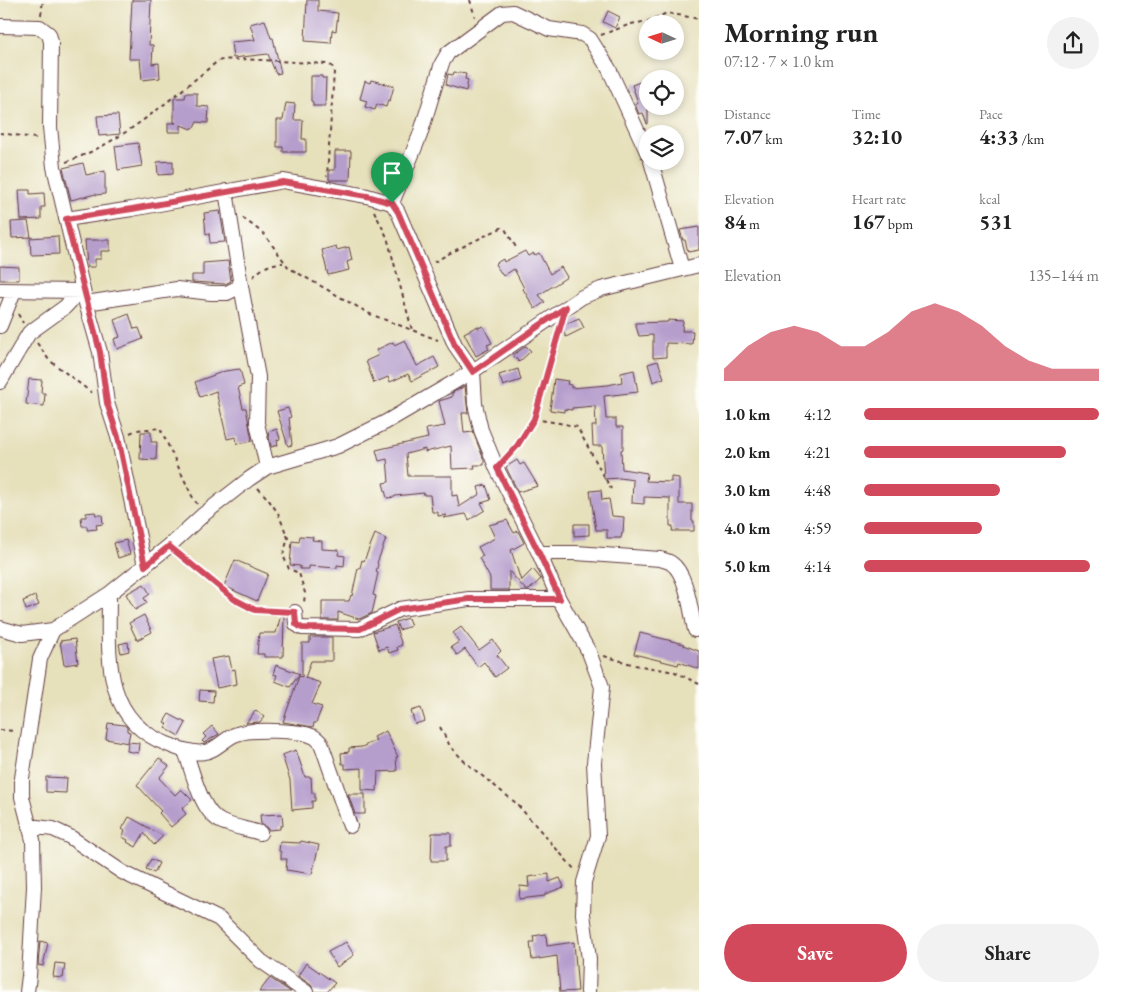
<!DOCTYPE html>
<html lang="en">
<head>
<meta charset="utf-8">
<style>
	body { margin:0; font-family:"EB Garamond",serif; background:#f2f2f2; color:#222; height:100vh; display:flex; flex-direction:column; font-size:19px; white-space:nowrap }
	* { box-sizing:border-box; margin:0 }
	p { font-size:16px; color:#767676 }
	.icon { flex:none; width:28px; height:28px; fill:none; stroke:currentColor; stroke-width:2; stroke-linecap:round; stroke-linejoin:round }
	.map { position:relative; flex:1; overflow:hidden }
	.panel { display:flex; flex-direction:column; background:#fff; width:425px }
	.panel>* { flex:none }
	.needle { width:32px; rotate:274deg }
	.controls { position:absolute; left:639px; top:15px; display:grid; gap:10px }
	.controls a { display:grid; place-items:center; width:45px; height:45px; border-radius:50%; background:#fff; box-shadow:0 2px 8px #0003; font-size:25px }
	.pin { position:absolute; display:grid; place-items:center; width:42px; height:42px; color:#fff; margin:-51px -21px; border-radius:50% 50% 50% 0; rotate:-45deg; box-shadow:0 0 5px #0007 }
	.pin .icon { rotate:45deg }
	.round { display:grid; place-items:center; flex:none; width:52px; height:52px; border-radius:26px; background:#f2f2f2 }
	.overview { display:flex; align-items:center; justify-content:space-between; height:85px; padding:0 25px }
	h1 { font-size:28px; font-weight:700; line-height:38px }
	.metrics { display:grid; grid-template-columns:repeat(3,1fr); gap:8px; height:85px; padding:5px 25px }
	.metrics div { display:grid; align-content:center }
	.metrics b { font-size:21px; font-weight:700 }
	.metrics small { font-size:14px; font-weight:400 }
	.metrics p { font-size:14px }
	.chart { height:140px; padding:10px 25px }
	.chart p { display:flex; justify-content:space-between }
	.chart svg { width:100%; height:90px; margin-top:5px; fill:#d1495b; opacity:.7 }
	.primary-button { display:flex; gap:10px; margin-top:auto; padding:10px 25px }
	.primary-button a { flex:1; height:58px; border-radius:30px; background:#d1495b; color:#fff; font-size:20px; font-weight:700; line-height:58px; text-align:center }
	.primary-button a+a { background:#f2f2f2; color:#222 }
	ul { padding:0 25px; list-style:none; font-size:16px }
	li { display:grid; grid-template-columns:80px 60px 1fr; align-items:center; height:38px }
	li i { height:12px; border-radius:6px; background:#d1495b }
	main { display:flex; flex:1; min-height:0 }
	.map>svg:first-child { display:block }
	.building { fill:#b59dcc }
	.lines { fill:none; stroke-linecap:round; stroke-linejoin:round }
	.minor-casing { stroke:#613c41; stroke-width:16 }
	.path { stroke:#613c41; stroke-width:2; stroke-dasharray:4 4; stroke-linecap:butt }
	.minor { stroke:#fff; stroke-width:14 }
	.route-casing { stroke:#fff; stroke-width:10 }
	.route { stroke:#d1495b; stroke-width:6 }
</style>
</head>
<body>
<main>
<div class="map">
<svg width="699" height="992" viewBox="0 0 699 992">
	<rect width="100%" height="100%" fill="#fdfcf7"/>
	<filter id="ink" filterUnits="userSpaceOnUse"><feTurbulence type="fractalNoise" baseFrequency=".02" numOctaves="2"/><feDisplacementMap in="SourceGraphic" scale="10" xChannelSelector="R" yChannelSelector="G"/><feConvolveMatrix kernelMatrix="1 2 1 2 8 2 1 2 1" color-interpolation-filters="sRGB"/></filter>
	<filter id="wash" filterUnits="userSpaceOnUse"><feTurbulence type="fractalNoise" baseFrequency=".0096" numOctaves="4" result="noise"/><feDisplacementMap in="SourceGraphic" scale="20" xChannelSelector="R" yChannelSelector="G"/><feGaussianBlur stdDeviation="1.12" result="paint"/><feColorMatrix in="noise" values="0 0 0 0 0 0 0 0 0 0 0 0 0 0 0 0 0 1.4 0 .05"/><feComposite in="paint" operator="in"/></filter>
	<g filter="url(#wash)">
		<rect width="100%" height="100%" fill="#e6e0bb"/>
		<g id="blocks">
			<path class="building" d="M132,0H151L149,45H153L152,64L159,63L160,78L142,80L140,59H129Z
				M307,0H318V11L338,13L336,31L332,30L331,43L305,41Z
				M608,11L620,17L615,28L603,22Z
				M265,20L271,38H273L281,73L276,74L268,54L233,58L231,42L255,40L250,24Z
				M454,72L466,74L465,79L468,80L466,91L446,85L448,74L453,75Z
				M311,76H322V78H326L325,106H313V102L311,101Z
				M648,79V124H647L643,113L639,114L635,104L638,102L632,85Z
				M371,80L394,86L390,101L388,100L386,107L377,104L375,110L365,107L367,101L360,99L365,81L370,83Z
				M186,93H197V106L209,107L208,123L197,122L194,128L192,127L191,129L181,125V132H168V123H176L174,122V98H185Z
				M286,103L295,104L294,120H303L302,139H306V152H283V147H277V120H283Z
				M118,115L120,134L99,136L97,116Z
				M138,143L142,166L118,170L115,146Z
				M335,151H351L350,180H329V170H335Z
				M173,161V174L158,175L157,162Z
				M83,163L86,175L105,171V194L96,195V194L71,200L63,168Z
				M19,190H30V194L44,193L45,207H41V219L21,220Z
				M220,211L225,242L210,243L209,233L206,234L204,213Z
				M28,221L31,237L12,238L11,222Z
				M699,227V250L688,252L685,240H683L680,230Z
				M58,236L59,254L31,255L30,238Z
				M85,240H110V251H101V259H95V267H87Z
				M336,246L337,250L349,247L352,260L347,262L349,270L328,275L322,250Z
				M525,251L528,256L534,253L535,255L539,253L550,274L561,267L567,277L539,295L545,302L535,309L523,289L524,288L514,269L503,276L495,264L503,259L504,262Z
				M228,261L231,281L225,284L192,282V275H203V263Z
				M0,266L19,267V280H0Z
				M129,314L134,329L139,328L143,339L117,349L114,339L120,337L114,320Z
				M579,318L584,328L566,337L561,326Z
				M668,320L683,321L682,331H693L692,344L666,343V357L653,358V335L639,336L635,323L668,322Z
				M478,326V328L483,326L492,343L487,345L489,349L476,356L464,333Z
				M405,340L417,366L434,357L439,367L412,381L408,374L390,382L388,377L374,383L366,361L379,355L376,350L393,342L394,345Z
				M526,346L531,351L519,362L513,355Z
				M658,361L664,378L653,382L648,364Z
				M240,369L244,385L238,387L243,408H246L252,441L237,444L236,437L227,439L216,391L200,397L195,382L225,371Z
				M518,369L521,380L503,386L499,375Z
				M634,370L638,392L604,396L606,419H616V427H623V449L621,450L622,469L647,473L646,481L671,482V477L679,478V504H692V521H694V531H672L673,526H670V498L644,497V504L632,503L633,480L620,478L604,479L602,446H593L592,426H596L595,406L572,408V410L564,409V412L550,410L554,379L568,381L567,384L571,385V388L608,385L622,382L621,373Z
				M29,379L42,380L41,393H45L44,406L26,404Z
				M465,386L468,413H462L464,433L473,432L484,460V465H474L475,468L452,469L451,446L425,452V449L406,454L408,476H452V496L457,495L459,507L480,494L478,487L486,485L491,500L481,503L485,510L469,520L466,514L443,518L447,515L438,516V512H432L430,495H424V493L395,496V497L387,498L383,483L389,482L387,459L379,461L376,450L428,438L426,429L445,426L439,401L452,397V393Z
				M288,408L291,417L289,418L292,445L288,446L277,411Z
				M277,429L280,439L277,440L278,445L271,447L268,432Z
				M141,432H151V442H157L156,460L140,459Z
				M517,460L520,465L524,463L538,486L518,492L506,467Z
				M601,490L602,500L609,499L612,516L624,517L623,533H622L621,538H607V530H596L590,491Z
				M95,512L96,515H102L103,524L96,525L97,529L87,530V526H82L81,517H86V513Z
				M507,520L514,533L518,531L524,543L511,550L521,581L533,569L541,579L529,590H526L509,571V590H490V578L479,558L483,556L478,547L495,538L489,525Z
				M574,524H589V535L574,536Z
				M375,534L386,539L377,563L378,564L376,572L378,573L373,595L376,596L372,613L359,619L338,612V620H322V601H349L351,595L352,596L358,568H360L362,560L364,561Z
				M300,536L313,537L312,540L322,541V549L339,550L338,555L345,556L344,566L337,565V568L309,566V569H300V566L290,565L292,541L299,542Z
				M126,540L130,554L118,558L114,543Z
				M235,560L268,574L257,601L224,586Z
				M144,584L150,594L144,598L147,603L135,610L126,594Z
				M35,596L39,605L26,610L23,601Z
				M144,615L152,632L137,640L129,623Z
				M281,615L284,616L283,657H264V654H257L259,633H276Z
				M408,618L411,626L399,630L396,622Z
				M395,625L402,645L397,647L398,650L389,653L387,647L379,650L373,632Z
				M461,627L479,650L493,640L501,651L497,655L507,668L495,677L484,662L478,667L465,649L457,655L451,647L459,642L453,633Z
				M640,633L684,644L683,645L699,651V669L679,662L678,665L634,654Z
				M310,637H332V661H311L305,678L321,683L312,704L322,707L316,723H314L313,727L283,722L299,676L302,677V643H310Z
				M75,639L78,663L64,665L60,641Z
				M128,642L129,651L121,653L119,644Z
				M229,656L232,670L235,669L237,684L217,688L211,659Z
				M276,665L300,674L290,687L275,681L277,675L273,674Z
				M200,690L214,691L213,702L199,701Z
				M421,708L425,721L415,724L411,711Z
				M256,710L264,717L260,722L246,723Z
				M169,714L186,723L179,736L165,728L167,724L164,722Z
				M108,723L124,725L127,727V731L130,732L128,742L139,743L138,753L127,751L128,743L106,739Z
				M212,726L219,734L204,743L202,741L206,737L203,734Z
				M386,731L398,757H396L397,771L378,772L377,791L362,790V768L345,769V764H342L341,753L349,752V748L362,747L376,740L374,737Z
				M296,750L305,777H311L312,793H315V801H312V808L292,810L290,780L282,755Z
				M159,758L169,766L159,778L175,795L181,789L192,800L182,809L186,814L171,827L159,813L161,811L137,785Z
				M46,777L67,778L66,793L46,792Z
				M348,794H365V814H355Z
				M282,814L283,826H280V829L268,830L266,827L261,824L260,815Z
				M129,817L133,819L163,836L154,845L144,833L136,847L127,842L128,840L122,837L125,831L122,829Z
				M432,833H451V846H446V861H431Z
				M301,841L319,845L312,874L286,870L287,859H281V852L279,851L280,842L300,843Z
				M151,859L159,863L154,873L146,869Z
				M549,874V882L560,878L564,887L545,894V896L519,899L520,886L529,887L528,877Z
				M546,934L547,946L574,942L578,991L560,992L557,956L532,960L530,942H534L533,936Z
				M40,941L48,943L43,966L38,965Z
				M346,942L354,955L337,967L328,952Z
				M55,963L65,964L63,978L53,977Z
				M306,963L335,983L327,992H315L311,985L298,976Z
				M270,978L291,992H259Z"/>
		</g>
	</g>
	<g filter="url(#ink)">
		<use href="#blocks" fill-opacity="0" stroke="#613c41" stroke-width="1"/>
		<g class="lines">
			<g class="minor-casing">
				<path id="minor" d="M0,26L40,27L49,34L51,42L50,127L54,167L86,303L100,352L107,403L118,437L145,566
					M651,161L682,269
					M226,191L241,286L258,377L257,423L267,467
					M392,203L420,135L442,63L448,53L502,13L513,12L549,29L582,34L590,39L609,69L648,154
					M66,219L132,209L283,181L367,196L392,203L398,212L455,345L473,371L475,404L481,430L497,469L539,553L559,599L589,652L602,687L594,763L598,836L584,882L583,914L589,959L588,992
					M0,290L83,291
					M86,303L177,289L211,293H227L241,286
					M0,326L14,291
					M0,382L29,333L65,307L80,291
					M539,553H576L660,559C663,560 668,561 671,563C687,573 691,613 695,630
					M109,594C109,652 101,719 167,744C179,749 192,754 204,752C216,751 226,737 237,734C250,729 300,730 312,736C316,737 319,741 321,743L350,826
					M295,612L296,624L302,628L359,629L400,609L469,599H559
					M0,628L22,634L53,630L109,594L169,546L204,514L249,479L267,467L338,446L386,422L473,371L582,297L601,289L699,265
					M185,751C193,772 201,813 222,822C234,827 248,829 260,833
					M29,826L53,829L70,837L122,872L219,919L261,961L306,992
					M27,992L29,976L34,887L33,840L22,797V778L40,659L53,630"/>
			</g>
			<path class="path" d="M470,0L475,17
				M41,15L43,0
				M601,35L631,24L649,21L667,13L699,19
				M0,133L35,138L39,136
				M66,162C124,142 170,99 218,61C227,58 234,61 244,59L326,64L332,66L334,72L327,176
				M374,211L387,237L412,330
				M243,218L264,234L289,268L370,314L438,340
				M434,262L452,252L501,228L505,229L517,249
				M253,277C262,268 270,263 283,263
				M18,314L23,323
				M37,343L49,360L92,393
				M534,419L565,424L577,427L611,489
				M130,433L137,430L160,428L192,496L197,504
				M506,458L517,446L534,419L560,328
				M258,488L268,499L278,513L288,538L283,555L289,569L299,573L305,593L304,603
				M179,554L235,599L255,610L283,612
				M604,656L635,665L675,672L699,684
				M440,727L450,746L465,762L516,803L575,870
				M0,730L16,731"/>
			<use href="#minor" class="minor"/>
		</g>
	</g>
	<g class="lines" filter="url(#ink)">
		<g class="route-casing">
			<path id="route" d="M283,182L367,196L392,203L398,212L455,345L473,372L566,307L534,419L517,446L497,468L539,553L560,599H469L400,609L360,629L302,628L296,624L295,612L255,610L234,599L169,546L145,566L118,437L107,403L100,352L66,219L132,209Z"/>
		</g>
		<use href="#route" class="route"/>
	</g>
</svg>
<div class="controls">
<a><svg class="needle" viewBox="-14 -14 28 28"><path d="M0-13l5 13h-10z" fill="#e53935"/><path d="M0 13l5-13h-10z" fill="#767676"/></svg></a>
<a><svg class="icon" aria-label="locate" viewBox="0 0 24 24"><circle cx="12" cy="12" r="6"/><path d="M12 2v4M12 18v4M2 12h4M18 12h4"/></svg></a>
<a><svg class="icon" aria-label="layers" viewBox="0 0 24 24"><path d="M12 4l9 5-9 5-9-5zM3 14l9 5 9-5"/></svg></a>
</div>
<div class="pin" style="left:392px;top:203px;background:#1e9e55"><svg class="icon" aria-label="arrive" viewBox="0 0 24 24"><path d="M6 21V4h12l-3 4 3 4H6"/></svg></div>
</div>
<section class="panel">
<div class="overview"><div><h1>Morning run</h1><p>07:12 · 7 × 1.0 km</p></div><a class="round"><svg class="icon" aria-label="share" viewBox="0 0 24 24"><path d="M12 15V3M7 8l5-5 5 5M5 13v7h14v-7"/></svg></a></div>
<div class="metrics">
<div><p>Distance</p><b>7.07<small> km</small></b></div>
<div><p>Time</p><b>32:10</b></div>
<div><p>Pace</p><b>4:33<small> /km</small></b></div>
</div>
<div class="metrics">
<div><p>Elevation</p><b>84<small> m</small></b></div>
<div><p>Heart rate</p><b>167<small> bpm</small></b></div>
<div><p>kcal</p><b>531</b></div>
</div>
<div class="chart"><p><span>Elevation</span>135–144 m</p>
<svg viewBox="0 0 160 44" preserveAspectRatio="none"><path d="M0 44V38L10 27L20 20L30 17L40 20L50 27L60 27L70 20L80 10L90 6L100 10L110 17L120 27L130 34L140 38L150 38L160 38V44z"/></svg>
</div>
<ul>
<li><b>1.0 km</b>4:12<i style="width:100%"></i></li>
<li><b>2.0 km</b>4:21<i style="width:86%"></i></li>
<li><b>3.0 km</b>4:48<i style="width:58%"></i></li>
<li><b>4.0 km</b>4:59<i style="width:50%"></i></li>
<li><b>5.0 km</b>4:14<i style="width:96%"></i></li>
</ul>
<div class="primary-button"><a>Save</a><a>Share</a></div>
</section>
</main>
</body>
</html>
